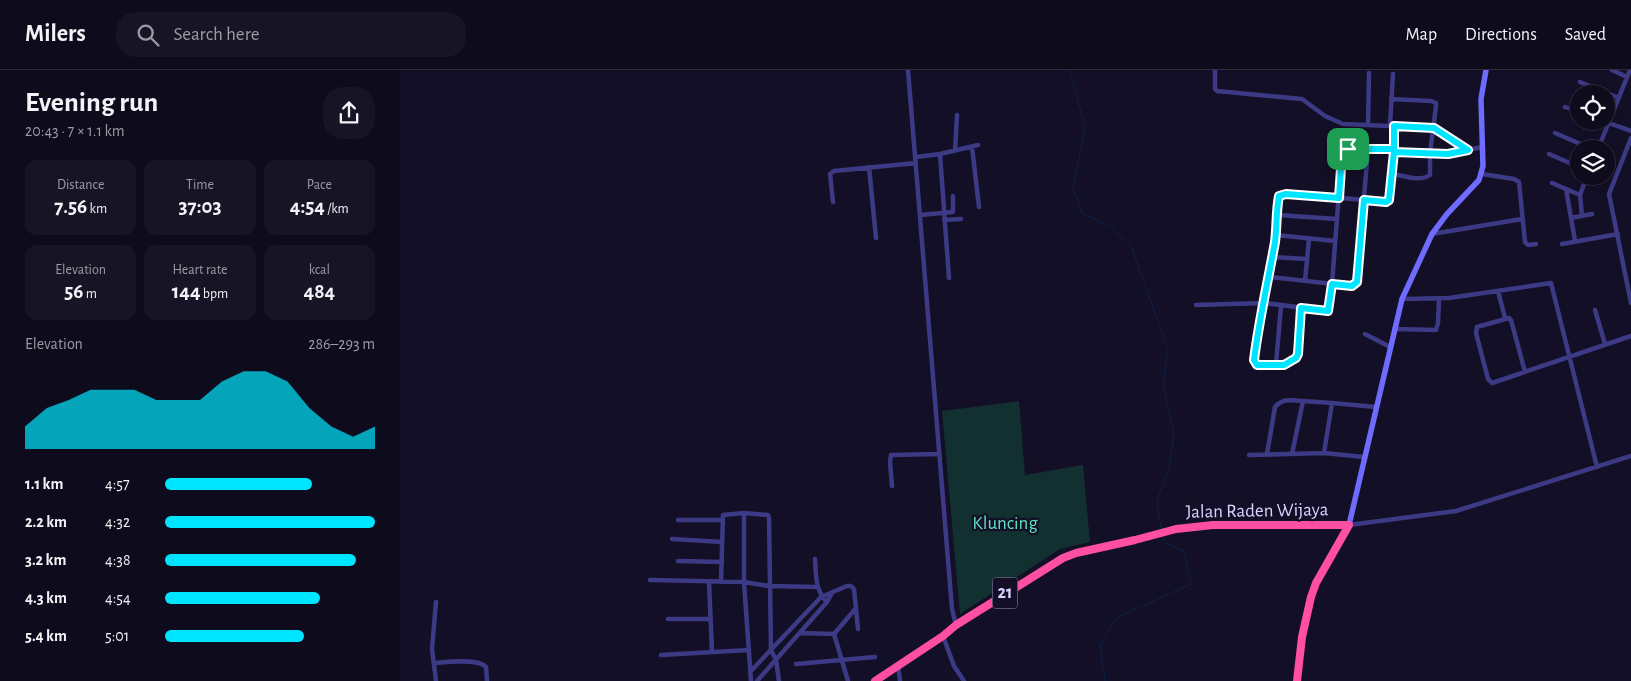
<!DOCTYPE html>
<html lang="en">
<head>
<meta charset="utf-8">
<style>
	body { margin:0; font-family:"Alegreya Sans",sans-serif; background:#171425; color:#f1f3f6; height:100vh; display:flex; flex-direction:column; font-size:19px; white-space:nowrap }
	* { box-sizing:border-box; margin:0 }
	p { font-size:16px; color:#9b9ba3 }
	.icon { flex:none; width:28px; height:28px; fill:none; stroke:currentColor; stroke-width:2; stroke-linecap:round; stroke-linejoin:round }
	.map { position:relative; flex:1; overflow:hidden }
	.details { display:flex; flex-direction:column; background:#0e0b1c; width:400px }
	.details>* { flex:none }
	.controls { position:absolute; left:1170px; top:15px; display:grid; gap:10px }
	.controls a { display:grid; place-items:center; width:45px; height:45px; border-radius:50%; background:#0e0b1c; box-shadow:0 2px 8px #0003,0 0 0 1px #2e2b3b; font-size:25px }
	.pin { position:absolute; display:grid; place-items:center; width:42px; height:42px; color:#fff; margin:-21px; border-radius:10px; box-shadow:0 2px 8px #0006 }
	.round { display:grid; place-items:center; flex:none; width:52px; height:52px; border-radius:20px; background:#171425 }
	.overview { display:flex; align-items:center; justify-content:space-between; height:85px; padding:0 25px }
	h1 { font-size:28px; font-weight:600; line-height:38px }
	.stats { display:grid; grid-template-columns:repeat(3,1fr); gap:8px; height:85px; padding:5px 25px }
	.stats div { display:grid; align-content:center; border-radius:12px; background:#171425; text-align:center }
	.stats b { font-size:21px; font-weight:600 }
	.stats small { font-size:14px; font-weight:400 }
	.stats p { font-size:14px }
	.chart { height:140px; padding:10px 25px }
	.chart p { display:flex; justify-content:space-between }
	.chart svg { width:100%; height:90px; margin-top:5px; fill:#00e5ff; opacity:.7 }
	ul { padding:0 25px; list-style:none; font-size:16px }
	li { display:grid; grid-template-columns:80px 60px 1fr; align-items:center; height:38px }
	li i { height:12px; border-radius:6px; background:#00e5ff }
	header { display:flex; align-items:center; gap:30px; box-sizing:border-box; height:70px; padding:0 25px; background:#0e0b1c; border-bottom:1px solid #2e2b3b }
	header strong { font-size:24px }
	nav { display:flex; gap:28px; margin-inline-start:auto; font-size:18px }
	.search { width:350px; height:45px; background:#171425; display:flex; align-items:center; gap:12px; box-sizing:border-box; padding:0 18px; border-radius:20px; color:#9b9ba3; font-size:19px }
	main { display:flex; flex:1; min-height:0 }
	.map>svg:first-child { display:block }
	.green { fill:#12302f }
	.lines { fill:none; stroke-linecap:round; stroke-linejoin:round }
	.stream { stroke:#0c2248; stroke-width:1 }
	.street { stroke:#3d3a85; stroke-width:4.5 }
	.secondary { stroke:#6f6bff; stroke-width:5.5 }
	.highway { stroke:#ff4fa3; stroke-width:8 }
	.route-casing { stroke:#fff; stroke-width:10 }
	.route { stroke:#00e5ff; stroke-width:6 }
	.labels { text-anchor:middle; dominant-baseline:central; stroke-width:4.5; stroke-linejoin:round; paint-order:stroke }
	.shield { fill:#130f26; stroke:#9e99be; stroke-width:1 }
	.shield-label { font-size:18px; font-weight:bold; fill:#d9d4ff }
	.street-label { font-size:19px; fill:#d9d4ff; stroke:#130f26 }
	.park-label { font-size:19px; fill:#5fe0c0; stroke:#130f26 }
</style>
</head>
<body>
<header>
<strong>Milers</strong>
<div class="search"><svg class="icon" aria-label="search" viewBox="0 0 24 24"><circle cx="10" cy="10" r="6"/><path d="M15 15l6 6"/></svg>Search here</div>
<nav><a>Map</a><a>Directions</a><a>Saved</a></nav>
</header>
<main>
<section class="details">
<div class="overview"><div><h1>Evening run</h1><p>20:43 · 7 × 1.1 km</p></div><a class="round"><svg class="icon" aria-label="share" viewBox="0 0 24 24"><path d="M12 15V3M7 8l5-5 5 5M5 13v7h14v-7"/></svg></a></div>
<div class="stats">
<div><p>Distance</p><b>7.56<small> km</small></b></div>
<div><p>Time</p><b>37:03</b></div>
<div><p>Pace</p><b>4:54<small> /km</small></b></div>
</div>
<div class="stats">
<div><p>Elevation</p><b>56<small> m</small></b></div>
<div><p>Heart rate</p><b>144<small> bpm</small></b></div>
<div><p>kcal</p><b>484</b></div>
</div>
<div class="chart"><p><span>Elevation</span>286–293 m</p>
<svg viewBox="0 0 160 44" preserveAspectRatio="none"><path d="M0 44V33L10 24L20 20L30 15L40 15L50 15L60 20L70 20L80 20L90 11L100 6L110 6L120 11L130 24L140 33L150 38L160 33V44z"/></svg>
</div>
<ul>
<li><b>1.1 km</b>4:57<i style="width:70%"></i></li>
<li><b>2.2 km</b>4:32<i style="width:100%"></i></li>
<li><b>3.2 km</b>4:38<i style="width:91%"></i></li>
<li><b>4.3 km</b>4:54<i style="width:74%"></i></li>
<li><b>5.4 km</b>5:01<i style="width:66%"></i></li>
</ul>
</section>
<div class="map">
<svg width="1231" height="611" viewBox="0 0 1231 611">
	<rect width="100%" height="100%" fill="#130f26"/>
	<path class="green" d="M619,331L625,405L683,395L690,472L660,479L560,544L542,341Z"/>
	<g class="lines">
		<path class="stream" d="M670,0L685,58L673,120L683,144L710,156L731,176L768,279L763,314L774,364L769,398L757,431L761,459
			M705,611L700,575L716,548L791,514L784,481L765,473L763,466"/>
		<path class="street" d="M508,0L552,539L556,555
			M815,0V19L817,21L902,29L925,46L943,54L1034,58L1068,80L1082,77
			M1212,0L1227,7
			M1180,12L1219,28
			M991,29L1031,31L1036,33V36L1030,83V105C1020,112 1004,106 993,104
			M1165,37L1179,42
			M1203,51L1231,61
			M968,55L969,3
			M990,55L993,4
			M994,56V81
			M1155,63L1192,79
			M1231,68L1209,124L1231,233
			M934,73V77L944,81
			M572,77L579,137
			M1198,79L1230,0
			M555,81L557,45
			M540,84L549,208
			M1149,84L1179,97
			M516,87L540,84L578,75
			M469,97L476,168
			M1082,104L1114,109L1119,112L1125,172L1128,175L1136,174
			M1152,113L1180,125
			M1166,119L1175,171
			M433,132L430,104L434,101L516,93
			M520,145L553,142V126
			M878,145L937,149
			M1182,146L1180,125L1187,106
			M1171,148L1192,144
			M544,150L561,149
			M1032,164L1122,149
			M876,165L935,171
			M1162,174L1218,164
			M872,187L907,189
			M869,207L952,216L957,212L968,79
			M905,211L909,169
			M1098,221L1105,248
			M1002,229L1049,228L1151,213L1197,397
			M796,235L865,233L928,241L932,214L942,83L948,79H994
			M901,238L898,284C891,297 869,297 857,295L854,290C861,236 877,183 878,128L880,125L886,123L986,132L990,128L994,82L1048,84L1068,80
			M1195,240L1205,274
			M994,259L1036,260L1038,253L1039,228
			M965,264L990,277
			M876,294L881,236
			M1125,302L1111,250L1109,248L1077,257L1076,263L1088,309L1092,313L1231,266
			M924,383L932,333L976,337
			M867,384L875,337C882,328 892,330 903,331
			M892,384L903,331L932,333
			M849,385L924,383L964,387
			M492,416L490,392L491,385L539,384
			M344,443V512L351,611
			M278,450H323
			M949,455L1056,441L1231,386
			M272,469L322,472
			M415,489C416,504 415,521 427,532
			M278,491L322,492
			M250,510L344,512L369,516L418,517
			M309,512L312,582
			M321,512L323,445L344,443L368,445L369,448L371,580L376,590L379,611
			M36,532L32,579L36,611
			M268,549H311
			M400,563L434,564L456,538
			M434,564L448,611
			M543,566L554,596L564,611
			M261,585L349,580
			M34,593C46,592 78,588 86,597L87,611
			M396,594L475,587
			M498,595L500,611
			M350,602L421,527L447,516H451L454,519L458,559
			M357,611L427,532L432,523"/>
		<path class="secondary" d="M949,455L1002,229L1032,164L1047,144L1079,110L1083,96L1081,29L1086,0"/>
		<path class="highway" d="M475,611L543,566L556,555L663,488L676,483L735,470L776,459L813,455H949L916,513L911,527L902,567L897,611"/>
	</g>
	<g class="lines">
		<g class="route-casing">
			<path id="route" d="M994,56L1034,58L1068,80L1048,84L994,82L989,130L986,132L964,130L957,212L952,216L932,214L928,241L901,238L898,284L896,288L884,295H857L854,290C859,250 868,211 875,172C877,157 876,141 879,126L886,124L939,128L942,83L948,79H994Z"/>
		</g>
		<use href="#route" class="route"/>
	</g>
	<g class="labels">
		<rect class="shield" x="592.5" y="507.5" width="25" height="31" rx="4"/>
		<g class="shield-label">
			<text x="605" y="523">21</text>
		</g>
		<g class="street-label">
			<text transform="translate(857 441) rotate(-1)">Jalan Raden Wijaya</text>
		</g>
		<g class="park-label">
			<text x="605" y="453">Kluncing</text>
		</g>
	</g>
</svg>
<div class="controls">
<a><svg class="icon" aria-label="locate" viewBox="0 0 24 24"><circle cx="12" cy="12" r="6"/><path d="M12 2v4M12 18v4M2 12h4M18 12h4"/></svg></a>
<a><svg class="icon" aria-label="layers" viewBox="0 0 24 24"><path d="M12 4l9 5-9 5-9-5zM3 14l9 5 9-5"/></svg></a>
</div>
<div class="pin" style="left:948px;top:79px;background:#1e9e55"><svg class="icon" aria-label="arrive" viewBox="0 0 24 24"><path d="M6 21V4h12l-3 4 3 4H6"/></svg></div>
</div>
</main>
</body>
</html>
